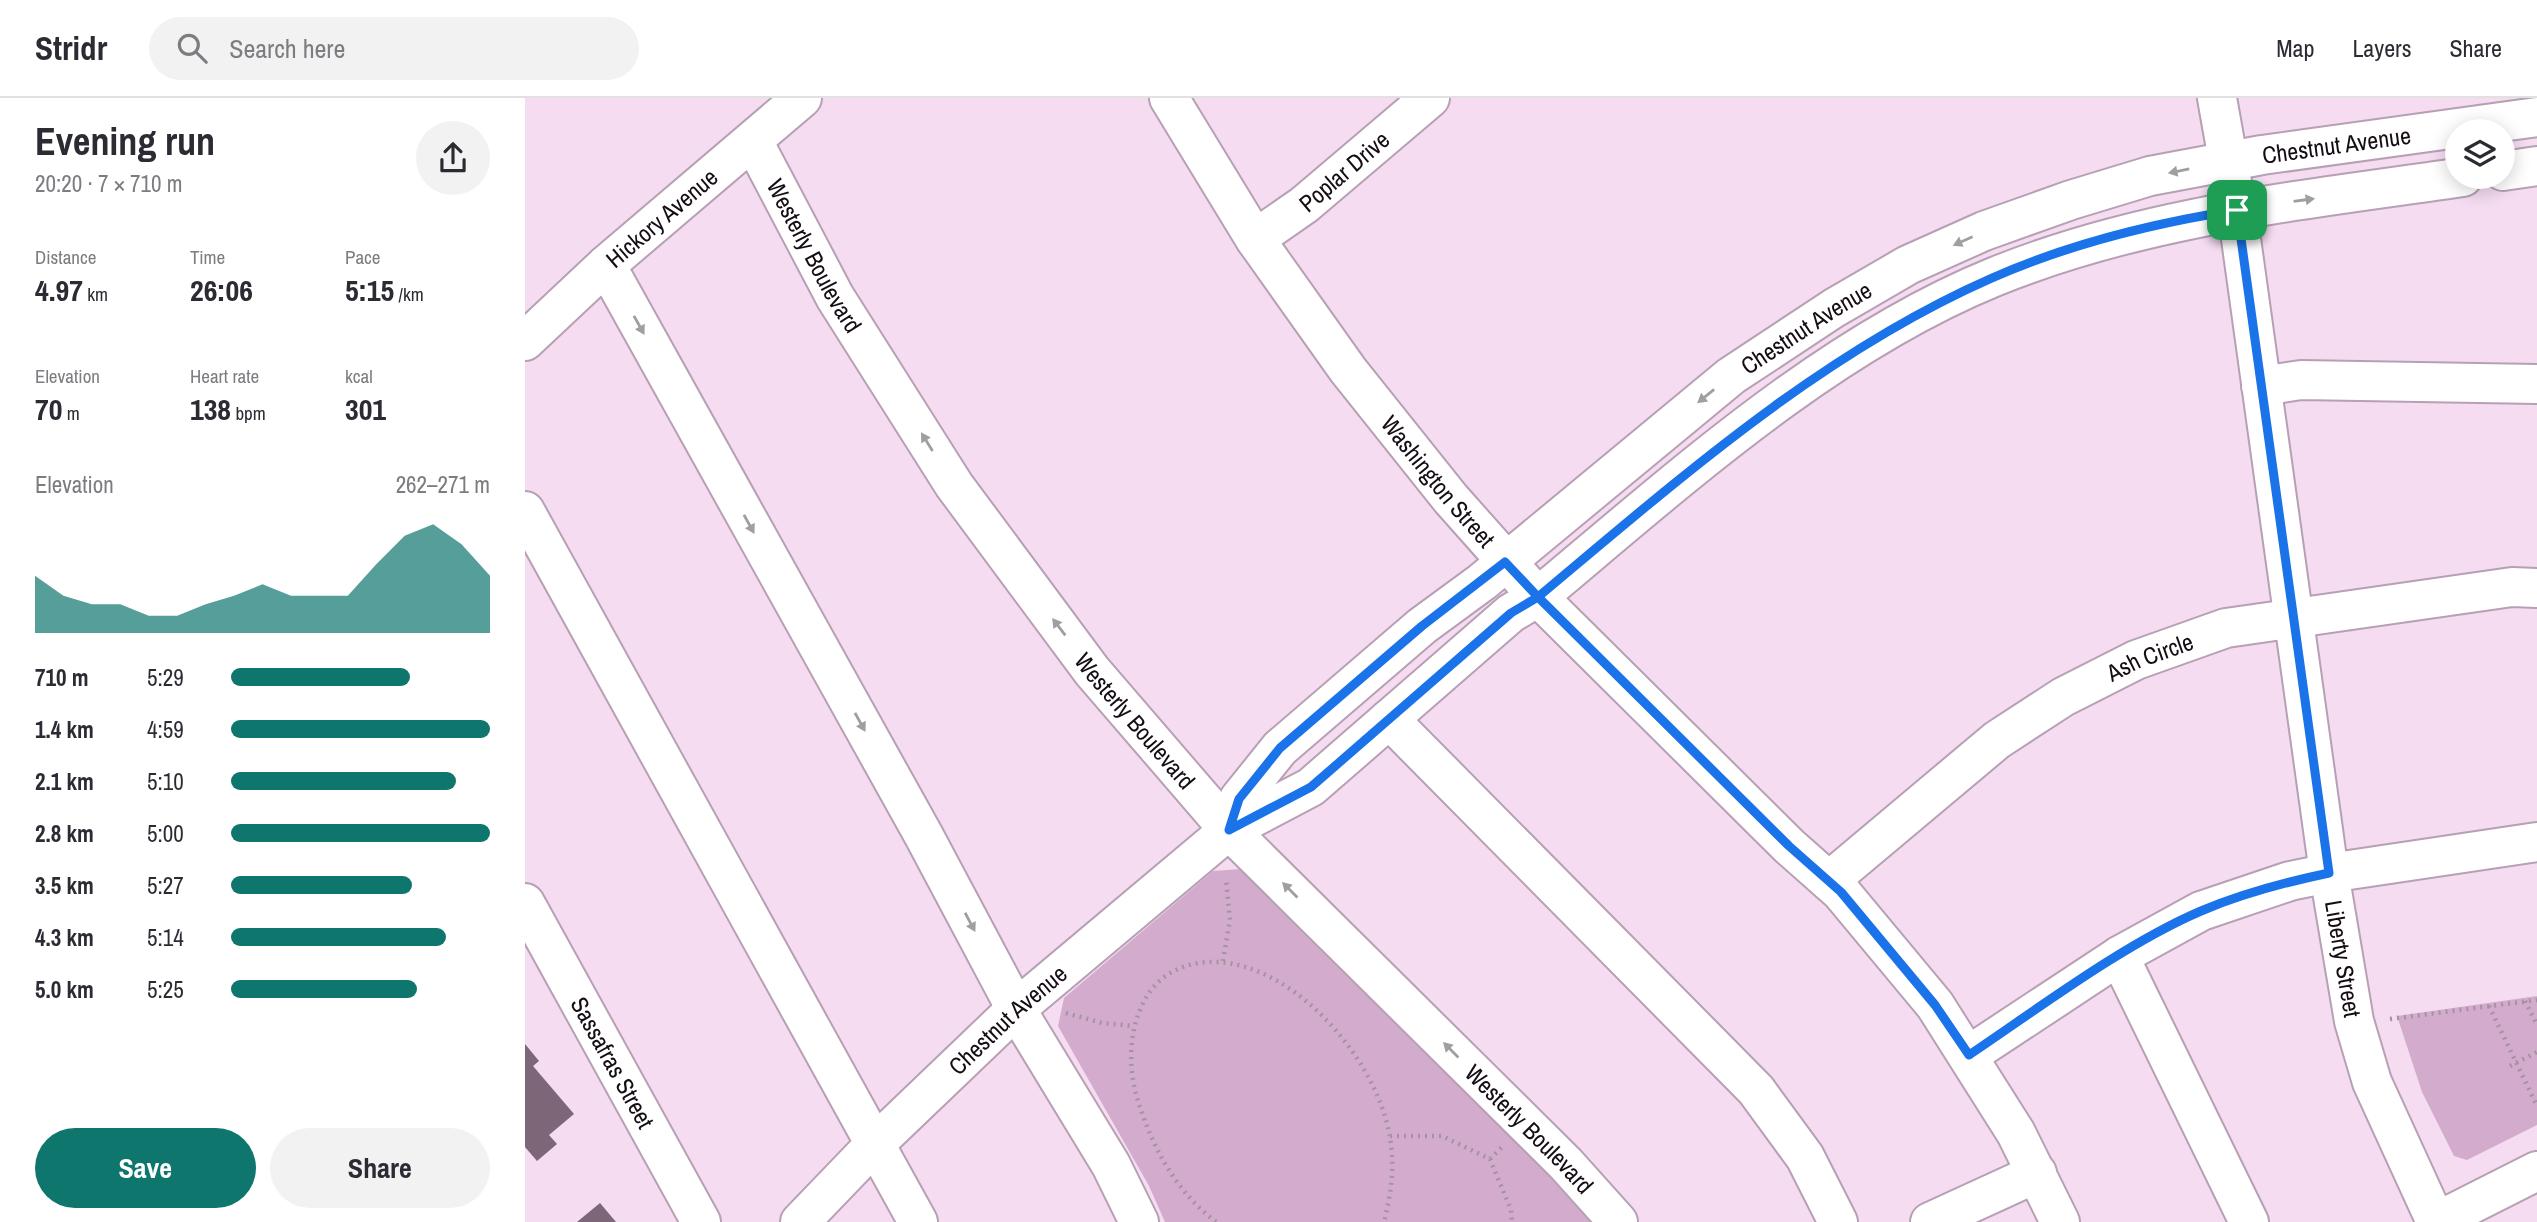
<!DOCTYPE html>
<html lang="en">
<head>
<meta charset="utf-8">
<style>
	body { margin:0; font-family:"Archivo Narrow",sans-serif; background:#f2f2f3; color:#2b2b33; height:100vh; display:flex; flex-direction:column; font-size:26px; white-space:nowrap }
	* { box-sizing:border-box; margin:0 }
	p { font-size:23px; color:#7c7c81 }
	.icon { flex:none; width:38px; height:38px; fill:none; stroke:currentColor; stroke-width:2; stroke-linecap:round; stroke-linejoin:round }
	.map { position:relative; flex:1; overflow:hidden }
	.side { display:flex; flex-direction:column; background:#fff; width:525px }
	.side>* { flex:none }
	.tools { position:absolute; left:1920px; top:21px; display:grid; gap:14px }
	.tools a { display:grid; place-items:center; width:70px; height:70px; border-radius:50%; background:#fff; box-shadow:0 4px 18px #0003; font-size:35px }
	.pin { position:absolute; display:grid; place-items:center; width:60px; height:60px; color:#fff; margin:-30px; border-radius:14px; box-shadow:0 4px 10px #0006 }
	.round { display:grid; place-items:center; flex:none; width:74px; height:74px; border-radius:37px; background:#f2f2f3 }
	.headline { display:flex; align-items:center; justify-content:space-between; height:119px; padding:0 35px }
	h1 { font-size:38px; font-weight:800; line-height:52px }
	.stats { display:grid; grid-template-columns:repeat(3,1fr); gap:10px; height:119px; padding:7px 35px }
	.stats div { display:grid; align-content:center }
	.stats b { font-size:30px; font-weight:800 }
	.stats small { font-size:19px; font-weight:400 }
	.stats p { font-size:19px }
	.chart { height:196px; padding:14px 35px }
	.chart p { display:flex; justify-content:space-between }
	.chart svg { width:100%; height:126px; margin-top:7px; fill:#0f766e; opacity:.7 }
	.button { display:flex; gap:14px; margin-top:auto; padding:14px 35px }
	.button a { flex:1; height:80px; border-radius:42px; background:#0f766e; color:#fff; font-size:28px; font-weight:800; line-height:80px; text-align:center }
	.button a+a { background:#f2f2f3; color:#2b2b33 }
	ul { padding:0 35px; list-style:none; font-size:23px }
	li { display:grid; grid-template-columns:112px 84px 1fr; align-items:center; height:52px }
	li i { height:18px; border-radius:9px; background:#0f766e }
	header { display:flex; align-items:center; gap:42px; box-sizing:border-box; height:98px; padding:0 35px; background:#fff; border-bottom:2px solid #e1e1e2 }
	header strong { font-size:33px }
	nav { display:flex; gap:38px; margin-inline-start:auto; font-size:24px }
	.search { width:490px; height:63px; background:#f2f2f3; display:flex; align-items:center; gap:18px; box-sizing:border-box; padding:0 24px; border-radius:38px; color:#7c7c81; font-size:26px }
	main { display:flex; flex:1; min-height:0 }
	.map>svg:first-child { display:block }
	.green { fill:#d3accd }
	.building { fill:#7c6678 }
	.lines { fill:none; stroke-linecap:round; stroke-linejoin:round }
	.minor-casing { stroke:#b7a0b4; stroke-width:42 }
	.path { stroke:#a592a2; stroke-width:4.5; stroke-dasharray:2 5; stroke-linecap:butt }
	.minor { stroke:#fff; stroke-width:38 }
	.oneway { fill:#a19ea1 }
	.route-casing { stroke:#fff; stroke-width:14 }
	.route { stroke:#1a73e8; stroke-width:9 }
	.labels { text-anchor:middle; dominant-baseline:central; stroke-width:5; stroke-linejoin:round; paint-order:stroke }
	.street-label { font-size:24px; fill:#150d14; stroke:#f5dcf1 }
</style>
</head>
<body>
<header>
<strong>Stridr</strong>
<div class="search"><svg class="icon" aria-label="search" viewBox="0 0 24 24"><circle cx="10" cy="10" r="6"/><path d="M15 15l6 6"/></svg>Search here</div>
<nav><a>Map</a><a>Layers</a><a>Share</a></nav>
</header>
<main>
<section class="side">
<div class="headline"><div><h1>Evening run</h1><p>20:20 · 7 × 710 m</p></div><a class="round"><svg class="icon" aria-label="share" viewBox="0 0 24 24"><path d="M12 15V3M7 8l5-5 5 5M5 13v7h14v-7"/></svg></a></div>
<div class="stats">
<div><p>Distance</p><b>4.97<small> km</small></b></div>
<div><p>Time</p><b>26:06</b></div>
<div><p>Pace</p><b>5:15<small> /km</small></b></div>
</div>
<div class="stats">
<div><p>Elevation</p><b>70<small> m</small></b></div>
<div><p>Heart rate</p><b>138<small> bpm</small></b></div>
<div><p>kcal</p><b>301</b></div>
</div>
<div class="chart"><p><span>Elevation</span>262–271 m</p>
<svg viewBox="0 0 160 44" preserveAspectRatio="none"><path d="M0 44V24L10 31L20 34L30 34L40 38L50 38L60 34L70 31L80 27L90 31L100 31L110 31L120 20L130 10L140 6L150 13L160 24V44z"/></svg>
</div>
<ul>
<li><b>710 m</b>5:29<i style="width:69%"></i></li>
<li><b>1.4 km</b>4:59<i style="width:100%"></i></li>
<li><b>2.1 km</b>5:10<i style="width:87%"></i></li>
<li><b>2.8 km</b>5:00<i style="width:100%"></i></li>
<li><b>3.5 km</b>5:27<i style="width:70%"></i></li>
<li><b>4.3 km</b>5:14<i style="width:83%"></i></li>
<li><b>5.0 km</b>5:25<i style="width:72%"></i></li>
</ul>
<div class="button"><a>Save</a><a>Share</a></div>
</section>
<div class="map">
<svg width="2012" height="1124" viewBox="0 0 2012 1124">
	<rect width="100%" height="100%" fill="#f5dcf1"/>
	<path class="green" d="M716,771L1020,1070L1071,1124H640L624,1088L533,928L539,900L688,773Z
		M2012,898V1027L1942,1062L1929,1058L1897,994L1872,918Z"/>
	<path class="building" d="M0,946L14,963L8,968L49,1016L24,1037L32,1046L12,1063L0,1049Z
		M75,1105L91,1124H52Z"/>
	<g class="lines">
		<g class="minor-casing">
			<g id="minor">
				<path id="s1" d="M644,0L730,141L823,272L926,401L1013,499L1264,748L1316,794L1410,907L1491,1035L1535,1124"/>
				<path id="s2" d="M1692,0L1712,112L1804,775L1829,923L1847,984L1911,1124"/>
				<path id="s3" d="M228,43L310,199L429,387L567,573L704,732L1041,1066L1093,1124"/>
				<path d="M1978,73L2012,68"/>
				<path id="s4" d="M730,141L779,107L905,0"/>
				<path d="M81,167L399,738L491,911L586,1067L614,1124"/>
				<path id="s5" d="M0,243L81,167L277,0"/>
				<path d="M1736,288L1776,282L2012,286"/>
				<path d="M0,413L393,1124"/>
				<path d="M864,621L1231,992L1280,1059L1313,1124"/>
				<path id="s6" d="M704,732L714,701L755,650L897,528L957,484L1206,278L1309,210L1383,167L1459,133L1546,102L1625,78L1737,57L2012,19"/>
				<path id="s7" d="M1304,783L1472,642L1538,599L1611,562L1701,530L1987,489L2012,490"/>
				<path id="s8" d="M0,805L176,1124"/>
				<path d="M1594,858L1724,1124"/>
				<path d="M1444,957L1594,858L1676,813L1765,783L1804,775L2012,744"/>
				<path id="s9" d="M275,1124L350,1046L491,911L704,732L786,689L986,515L1013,499C1152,383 1300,248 1469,179C1619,118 1779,102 1938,79"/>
				<path d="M1405,1124L1512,1075"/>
				<path d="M1911,1124L2012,1073"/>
			</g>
		</g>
		<path class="path" d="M698,863L705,822L701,781
			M2000,903L2012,927
			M1964,908L2012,1008
			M541,915L577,925L609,928
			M1865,921L2012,902
			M1985,968L2012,954
			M865,1038H917L965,1061L986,1112L987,1124
			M965,1061L977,1049
			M691,1124C649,1092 625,1045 611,996C604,969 604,938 615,912C625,886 645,870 673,865C760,852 853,960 865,1040C870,1069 866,1096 859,1124"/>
		<use href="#minor" class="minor"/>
	</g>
	<defs><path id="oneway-solid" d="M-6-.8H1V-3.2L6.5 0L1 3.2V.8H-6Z" transform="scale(1.75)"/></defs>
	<g class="oneway">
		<use href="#oneway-solid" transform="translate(1654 73) rotate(169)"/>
		<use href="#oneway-solid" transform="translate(1779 102) rotate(-8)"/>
		<use href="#oneway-solid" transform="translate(1438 143) rotate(156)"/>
		<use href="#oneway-solid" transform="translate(114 227) rotate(61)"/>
		<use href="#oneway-solid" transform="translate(1181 298) rotate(141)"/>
		<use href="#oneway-solid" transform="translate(402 344) rotate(-122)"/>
		<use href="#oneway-solid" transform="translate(224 426) rotate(61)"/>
		<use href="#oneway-solid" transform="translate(534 529) rotate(-127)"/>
		<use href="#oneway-solid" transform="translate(335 624) rotate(61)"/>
		<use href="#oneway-solid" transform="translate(765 792) rotate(-135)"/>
		<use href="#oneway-solid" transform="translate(445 824) rotate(62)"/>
		<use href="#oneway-solid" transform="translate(926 952) rotate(-135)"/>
	</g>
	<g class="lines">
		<g class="route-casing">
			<path id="route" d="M1712,112C1629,125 1544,146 1467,180C1296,255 1154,381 1013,499L980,464L897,528L755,650L714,701L704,732L786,689L986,515L1013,499L1264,748L1316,794L1410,907L1444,957C1514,910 1599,846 1676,813C1716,796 1761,784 1804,775L1712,112"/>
		</g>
		<use href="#route" class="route"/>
	</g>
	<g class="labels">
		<g class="street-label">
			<text stroke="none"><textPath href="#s6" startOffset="1339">Chestnut Avenue</textPath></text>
			<text stroke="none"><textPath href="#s4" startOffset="112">Poplar Drive</textPath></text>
			<text stroke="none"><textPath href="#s5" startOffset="184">Hickory Avenue</textPath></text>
			<text stroke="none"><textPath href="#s3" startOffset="130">Westerly Boulevard</textPath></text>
			<text stroke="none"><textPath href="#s6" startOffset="772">Chestnut Avenue</textPath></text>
			<text stroke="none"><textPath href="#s1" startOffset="469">Washington Street</textPath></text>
			<text stroke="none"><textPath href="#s7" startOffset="394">Ash Circle</textPath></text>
			<text stroke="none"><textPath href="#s3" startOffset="696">Westerly Boulevard</textPath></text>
			<text stroke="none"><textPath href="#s2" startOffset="870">Liberty Street</textPath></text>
			<text stroke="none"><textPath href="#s9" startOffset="290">Chestnut Avenue</textPath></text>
			<text stroke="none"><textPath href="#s8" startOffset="182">Sassafras Street</textPath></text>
			<text stroke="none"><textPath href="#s3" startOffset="1264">Westerly Boulevard</textPath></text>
		</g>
	</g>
</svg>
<div class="tools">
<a><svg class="icon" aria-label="layers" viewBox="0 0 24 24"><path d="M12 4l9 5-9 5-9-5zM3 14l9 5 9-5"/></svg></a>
</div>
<div class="pin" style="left:1712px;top:112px;background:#1e9e55"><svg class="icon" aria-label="arrive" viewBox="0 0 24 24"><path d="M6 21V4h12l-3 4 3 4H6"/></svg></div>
</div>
</main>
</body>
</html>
